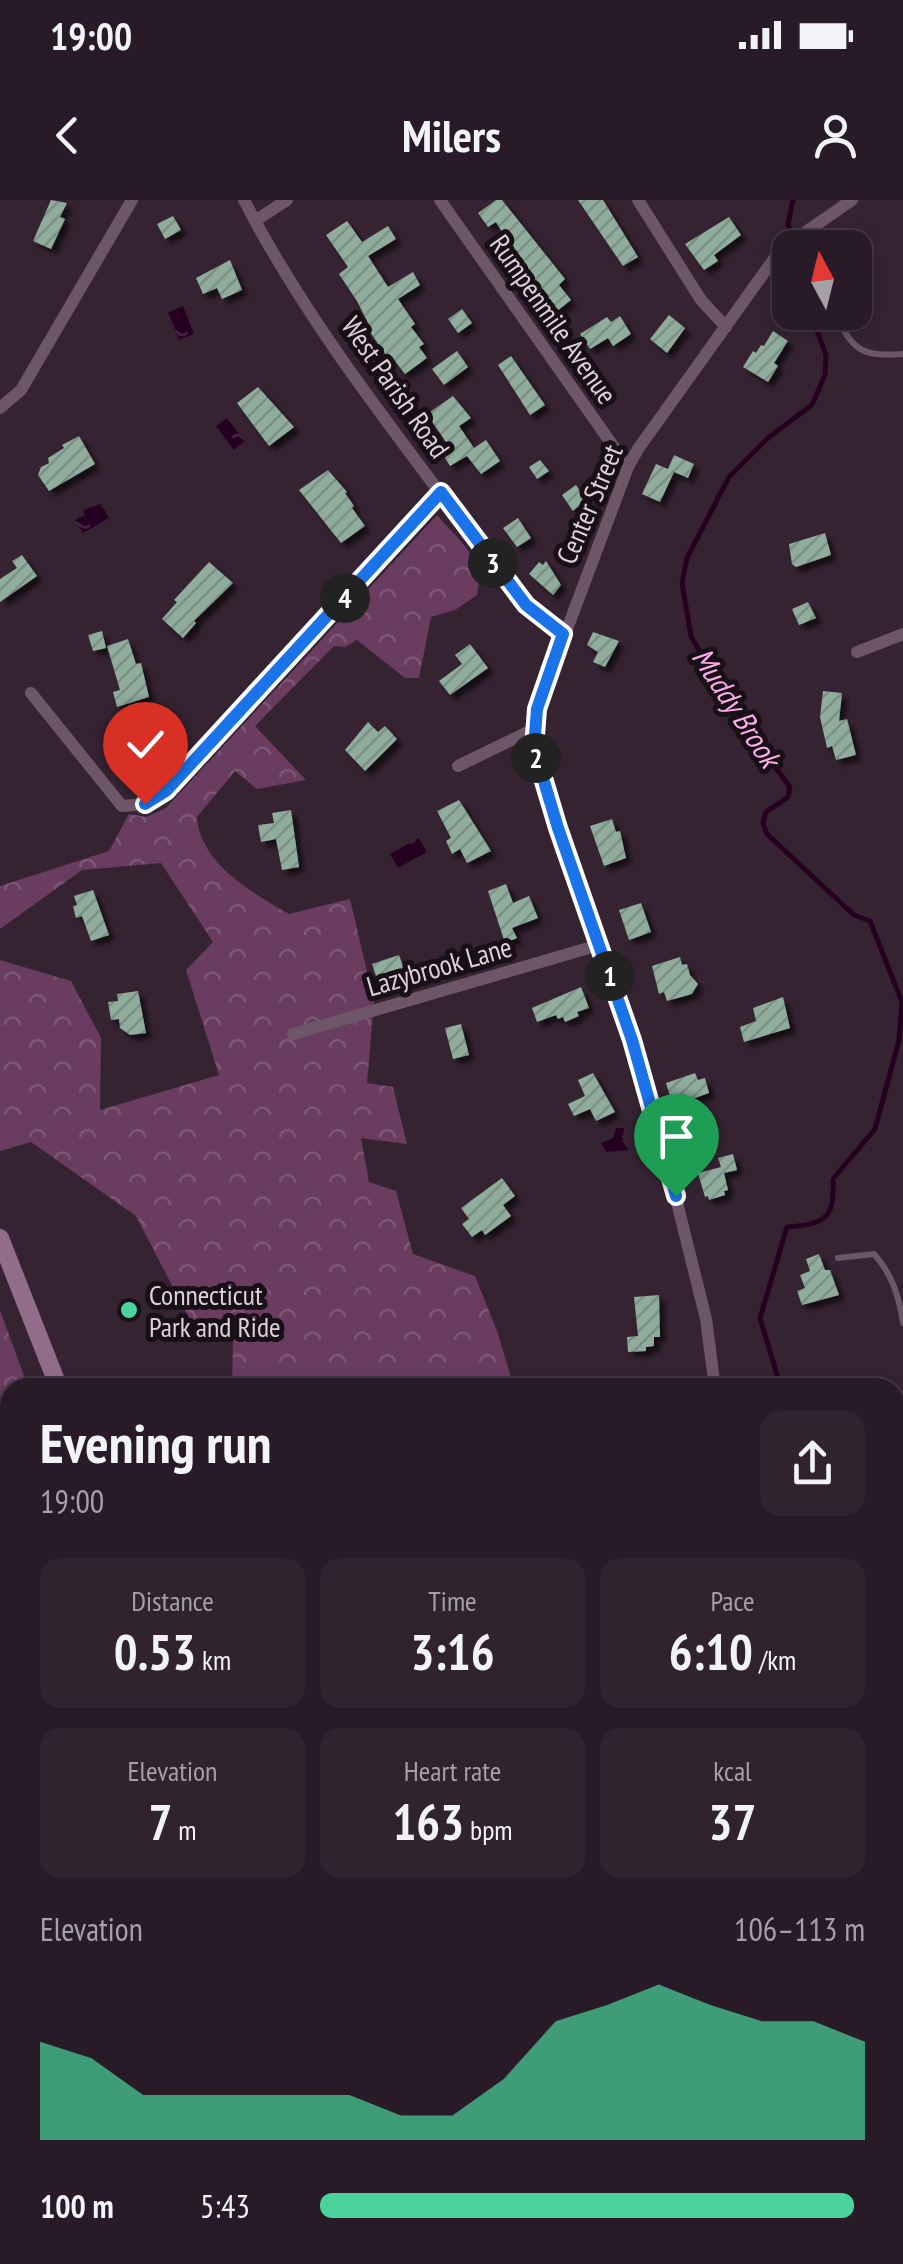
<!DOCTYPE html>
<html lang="en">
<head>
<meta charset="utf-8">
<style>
	body { margin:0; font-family:"PT Sans Narrow",sans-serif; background:#30232e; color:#f1f3f6; height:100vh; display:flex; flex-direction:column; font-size:38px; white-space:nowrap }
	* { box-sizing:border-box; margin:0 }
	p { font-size:32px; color:#a5a1a7 }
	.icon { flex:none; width:55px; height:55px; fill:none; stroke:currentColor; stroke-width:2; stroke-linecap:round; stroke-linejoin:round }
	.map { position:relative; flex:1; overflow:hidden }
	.drawer { position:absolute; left:0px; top:1178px; width:905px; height:888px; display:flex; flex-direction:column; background:#281a26; border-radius:30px 30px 0 0; box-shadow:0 5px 15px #0003,0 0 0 2px #443843 }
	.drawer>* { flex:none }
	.needle { width:65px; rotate:353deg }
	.fabs { position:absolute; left:772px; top:30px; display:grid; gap:20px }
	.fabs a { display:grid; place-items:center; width:100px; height:100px; border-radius:20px; background:#281a26; box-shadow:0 5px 15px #0003,0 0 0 2px #443843; font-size:50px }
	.pin { position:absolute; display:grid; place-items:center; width:85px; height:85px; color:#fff; margin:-102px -42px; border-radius:50% 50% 50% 0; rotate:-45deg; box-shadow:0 0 10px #0007 }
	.pin .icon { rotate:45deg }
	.km { position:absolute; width:50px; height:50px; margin:-25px; border-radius:50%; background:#222; color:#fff; font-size:28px; line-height:50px; text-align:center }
	.round { display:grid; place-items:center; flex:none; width:105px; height:105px; border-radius:20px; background:#30232e }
	.head { display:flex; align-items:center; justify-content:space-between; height:170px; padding:0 40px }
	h1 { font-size:55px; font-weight:700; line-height:75px }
	.figures { display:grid; grid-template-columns:repeat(3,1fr); gap:15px; height:170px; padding:10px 40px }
	.figures div { display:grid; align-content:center; border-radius:20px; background:#30232e; text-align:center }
	.figures b { font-size:50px; font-weight:700 }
	.figures small { font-size:28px; font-weight:400 }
	.figures p { font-size:28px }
	.chart { height:280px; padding:20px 40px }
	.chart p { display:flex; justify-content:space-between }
	.chart svg { width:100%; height:180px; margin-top:10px; fill:#4ad49c; opacity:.7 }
	ul { padding:0 40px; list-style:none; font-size:32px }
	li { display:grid; grid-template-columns:160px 120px 1fr; align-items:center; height:75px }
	li i { height:25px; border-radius:12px; background:#4ad49c }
	.status { display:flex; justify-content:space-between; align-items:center; height:70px; padding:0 50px; background:#281a26; direction:ltr }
	.status svg { height:28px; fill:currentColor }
	header { display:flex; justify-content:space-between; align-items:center; height:130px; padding:0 40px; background:#281a26; font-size:45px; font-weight:700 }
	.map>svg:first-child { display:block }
	.built { fill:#42283c }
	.green { fill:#693c60 }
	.forest { fill:url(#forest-crowns) }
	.water { fill:url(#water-ripples) }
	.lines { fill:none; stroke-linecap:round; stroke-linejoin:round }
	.stream { stroke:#260021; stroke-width:5 }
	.building { fill:url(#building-hatch); filter:url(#shadow) }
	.lane { stroke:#6c5667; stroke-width:6 }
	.street { stroke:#6c5667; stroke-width:12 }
	.secondary { stroke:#916d89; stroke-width:18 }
	.route-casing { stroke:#fff; stroke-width:20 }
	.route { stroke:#1a73e8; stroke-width:12 }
	.poi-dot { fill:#4ad49c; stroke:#181016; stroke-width:4 }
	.labels { text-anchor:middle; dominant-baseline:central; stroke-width:10; stroke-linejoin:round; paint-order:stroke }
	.street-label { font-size:28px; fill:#ded1db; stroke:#181016 }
	.poi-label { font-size:28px; fill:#ded1db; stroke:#181016; text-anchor:start }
	.water-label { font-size:30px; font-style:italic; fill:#fbaeeb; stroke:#181016 }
</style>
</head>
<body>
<div class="status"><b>19:00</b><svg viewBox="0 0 49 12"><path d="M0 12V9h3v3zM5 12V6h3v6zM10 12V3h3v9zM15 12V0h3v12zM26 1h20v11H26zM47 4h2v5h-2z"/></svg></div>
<header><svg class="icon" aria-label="back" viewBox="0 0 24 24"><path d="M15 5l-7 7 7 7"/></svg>Milers<svg class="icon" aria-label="person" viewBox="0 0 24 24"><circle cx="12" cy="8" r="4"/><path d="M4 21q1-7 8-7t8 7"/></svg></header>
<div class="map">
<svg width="903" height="2064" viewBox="0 0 903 2064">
	<defs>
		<pattern id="forest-crowns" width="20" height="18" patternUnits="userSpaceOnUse" patternTransform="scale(2.5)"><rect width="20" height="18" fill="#693c60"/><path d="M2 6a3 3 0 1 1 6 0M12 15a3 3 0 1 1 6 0" fill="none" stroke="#7e5776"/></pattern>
		<pattern id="water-ripples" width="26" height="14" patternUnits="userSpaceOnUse" patternTransform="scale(2.5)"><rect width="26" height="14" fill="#260021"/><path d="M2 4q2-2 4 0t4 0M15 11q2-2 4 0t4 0" fill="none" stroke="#452441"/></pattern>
		<pattern id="building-hatch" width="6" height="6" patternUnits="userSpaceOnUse" patternTransform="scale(2.5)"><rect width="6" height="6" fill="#8fac9d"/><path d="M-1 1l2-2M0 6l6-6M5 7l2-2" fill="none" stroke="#7c9186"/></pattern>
		<filter id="shadow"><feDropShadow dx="5.5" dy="5.5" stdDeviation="2.5" flood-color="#0009"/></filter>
	</defs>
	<rect width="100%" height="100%" fill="#362332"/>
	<path class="built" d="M895,1626L903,1636V2064H385L382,2055H895Z"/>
	<path class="green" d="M903,1766V2064H768L769,2055H895V1776Z"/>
	<path class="forest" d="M437,315C459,341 485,358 477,395L455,410L431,417L419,478H405L357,440L345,447L334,446L255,526L306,580L257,589L235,571L197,617C200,664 252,692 289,714L350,699L374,801L367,883L393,887L407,944L361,938L369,982L396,991L413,1054L475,1076L497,1131L514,1187H232L233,1139L201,1141L136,1016L31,942L0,951V760L71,781L101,838L100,910L219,875L186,770L213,742L161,663L82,670L0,729V686L109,651L129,614L146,617L166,608Z
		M0,1110L28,1187L10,1188V1599L0,1598Z
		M895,1626L903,1636V1691L895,1701Z"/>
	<path class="water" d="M183,106L194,134L179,140L168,112Z
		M227,218L245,241L234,250L216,226Z
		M101,304L109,318L83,333L75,320L85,315L83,310Z
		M419,638L427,652L398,668L390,654Z
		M616,928H624L623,942L629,950L606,952L601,943L613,938Z"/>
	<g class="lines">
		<path class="stream" d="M793,0L788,24L798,48
			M781,1188L760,1118L787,1027C825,1024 835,1019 833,979L875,929L899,840L902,802L870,721L854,715L767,634L763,623L766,612L788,597L790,587L729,504L691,436L682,383L687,358L729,277L769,237L812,205L825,175L826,155L810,112
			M595,2064L596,2055"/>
	</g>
	<path class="building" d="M51,0L67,3L60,17L65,19L51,49L33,41Z
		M496,0H502L565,79L559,85L571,100L557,111L527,73L496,22L488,27L478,13Z
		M578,0H603L638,57L623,66Z
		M173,16L181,30L165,39L157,24Z
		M729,17L741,35L714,55L718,61L704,70L685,44Z
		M347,21L362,42L388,26L396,39L368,56L388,87L413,72L420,85L398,99L415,124L411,127L424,144L419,147L427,158L405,174L391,156L388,158L370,132L372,131L357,101L339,74L348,67L326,35Z
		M230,60L242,90L222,99L217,88L203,94L196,78Z
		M462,109L472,123L458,133L448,119Z
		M669,115L685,128L667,153L650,139Z
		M620,116L631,134L613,146L608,138L590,149L580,134L607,117L611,122Z
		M773,131L788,141L774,163L778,166L768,182L743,167L753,151L756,153L761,145L764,146Z
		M457,151L468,167L444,185L432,169Z
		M511,156L545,205L530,215L498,165Z
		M258,187L294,227L269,246L237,203Z
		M453,196L471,218L459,226L474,248L486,240L500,261L481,274L467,256L450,266L442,253L448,245L427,214Z
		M79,236L95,264L49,291L38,275L41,267L49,263L48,258L64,248L62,245Z
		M674,255L694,264L688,278L674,272L660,302L642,294L656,264L668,269Z
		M540,260L549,271L537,279L529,267Z
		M328,270L347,292L345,293L354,306L352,308L365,326L341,343L299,290Z
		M576,285L586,300L573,311L562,295Z
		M518,318L531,338L517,347L503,328Z
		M825,333L831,355L796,367L792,364L789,344Z
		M22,355L37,376L0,402V379L17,368L12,361Z
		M546,361L561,385L553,395L529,374L539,362L543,365Z
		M209,362L233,383L194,421L196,423L183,438L162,419L177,402L174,400Z
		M808,402L816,418L799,425L792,409Z
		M102,431L106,448L93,451L88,435Z
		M593,432L619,441L605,467L593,462L598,452L587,445Z
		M128,439L136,464L141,463L149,497L117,507L113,492L120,490L107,446Z
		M470,444L488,468L450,495L439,481L462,464L455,455Z
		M823,491L842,493L839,521L847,519L856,555L836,560L832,546L827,548L820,517Z
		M368,522L378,532L385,526L397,539L365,571L345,550Z
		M459,600L491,651L467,663L460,649L452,654L446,641L451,638L437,611Z
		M291,610L299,667L282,670L276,639L261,642L258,625L274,623L272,613Z
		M612,619L616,632L620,631L626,658L604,666L590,626Z
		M506,684L513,703L529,696L538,718L512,728L517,738L505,743L488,691Z
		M93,690L109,735L91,741L82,716L76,718L73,706L77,705L74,696Z
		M641,703L651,732L629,740L619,710Z
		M399,755L404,769L377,779L372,764Z
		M680,757L682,765L687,764L690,775L698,784L692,794L667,801L664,792L659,794L652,766Z
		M581,787L589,808L577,812L579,816L565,822L563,817L558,819L556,815L537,822L532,808Z
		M138,791L146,833L130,835L120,828L119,819L111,820L108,802L118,801L117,794Z
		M783,797L790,828L744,842L740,827L756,821L753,808Z
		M461,824L469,855L453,859L445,828Z
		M593,873L615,912L596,921L590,909L574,916L568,904L585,896L578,880Z
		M695,873L698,880L705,878L709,893L673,906L666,883Z
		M733,954L737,970L724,973L728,990L724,991L725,995L709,1000L708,996L705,997L698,973L721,967L718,958Z
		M502,978L515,996L503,1005L511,1016L485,1035L482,1030L472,1037L462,1024L469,1019L461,1008Z
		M819,1054L825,1070H830L839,1095L802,1105L797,1091L805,1088L800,1075L810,1071L806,1059Z
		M659,1095L660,1137H654V1146L646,1147V1151L628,1152L627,1137L638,1136L634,1097Z"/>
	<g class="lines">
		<path class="lane" d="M814,29L817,48
			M834,112C853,150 860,157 903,154
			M838,1058L874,1054C892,1074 899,1096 903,1123
			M895,1265L903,1257
			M654,2064L655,2055"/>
		<path class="street" d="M244,0C314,136 419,262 509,385L526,405L563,434
			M440,0L628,267
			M638,0L701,100L726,127
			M255,21L287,0
			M0,208L21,190L132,0
			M857,452L903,434
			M31,493L122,606L145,604L166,591L441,292
			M458,566L534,529
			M293,834L599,745
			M715,1188L706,1119L656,918L538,566L534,529L537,509L628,267L638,249L781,49L852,0
			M895,1745L903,1734
			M56,2064L57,2055"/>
		<path class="secondary" d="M0,1038L59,1188
			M895,1599L903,1608
			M0,1621L10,1622
			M325,2055L327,2064
			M351,2055L353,2064"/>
	</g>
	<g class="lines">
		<g class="route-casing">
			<path id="route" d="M145,604L166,591L441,292L526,405L563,434L537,509L534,548L558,628L632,840L676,996"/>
		</g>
		<use href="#route" class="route"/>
	</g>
	<circle class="poi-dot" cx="129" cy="1110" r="10"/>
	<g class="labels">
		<g class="street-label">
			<text transform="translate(554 119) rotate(55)">Rumpenmile Avenue</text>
			<text transform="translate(396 187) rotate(55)">West Parish Road</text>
			<text transform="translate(589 304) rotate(-67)">Center Street</text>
			<text transform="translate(439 766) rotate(-16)">Lazybrook Lane</text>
		</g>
		<g class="poi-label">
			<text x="149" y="1094">Connecticut<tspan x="149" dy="32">Park and Ride</tspan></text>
		</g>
		<g class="water-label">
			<text transform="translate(737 507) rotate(57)">Muddy Brook</text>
		</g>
	</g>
</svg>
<div class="fabs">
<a><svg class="needle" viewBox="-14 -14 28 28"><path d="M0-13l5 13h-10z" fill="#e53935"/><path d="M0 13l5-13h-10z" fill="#a5a1a7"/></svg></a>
</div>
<div class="pin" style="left:676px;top:996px;background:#1e9e55"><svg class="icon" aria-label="arrive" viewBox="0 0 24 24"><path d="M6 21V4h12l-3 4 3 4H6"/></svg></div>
<div class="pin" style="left:145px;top:604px;background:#d93025"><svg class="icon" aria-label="check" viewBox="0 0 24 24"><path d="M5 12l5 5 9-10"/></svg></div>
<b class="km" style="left:610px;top:776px">1</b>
<b class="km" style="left:536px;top:558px">2</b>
<b class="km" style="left:493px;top:363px">3</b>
<b class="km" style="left:345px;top:398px">4</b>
<section class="drawer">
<div class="head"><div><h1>Evening run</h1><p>19:00</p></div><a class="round"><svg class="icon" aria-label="share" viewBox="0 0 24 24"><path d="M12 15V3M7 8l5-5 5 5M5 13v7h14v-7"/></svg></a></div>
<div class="figures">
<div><p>Distance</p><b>0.53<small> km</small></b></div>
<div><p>Time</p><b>3:16</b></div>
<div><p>Pace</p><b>6:10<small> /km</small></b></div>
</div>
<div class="figures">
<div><p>Elevation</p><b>7<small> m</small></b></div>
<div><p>Heart rate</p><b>163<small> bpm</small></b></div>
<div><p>kcal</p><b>37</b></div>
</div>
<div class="chart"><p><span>Elevation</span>106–113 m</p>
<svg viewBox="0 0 160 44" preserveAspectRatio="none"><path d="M0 44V20L10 24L20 33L30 33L40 33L50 33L60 33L70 38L80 38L90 29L100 15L110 11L120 6L130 11L140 15L150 15L160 20V44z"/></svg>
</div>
<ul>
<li><b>100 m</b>5:43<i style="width:98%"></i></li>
</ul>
</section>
</div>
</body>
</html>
